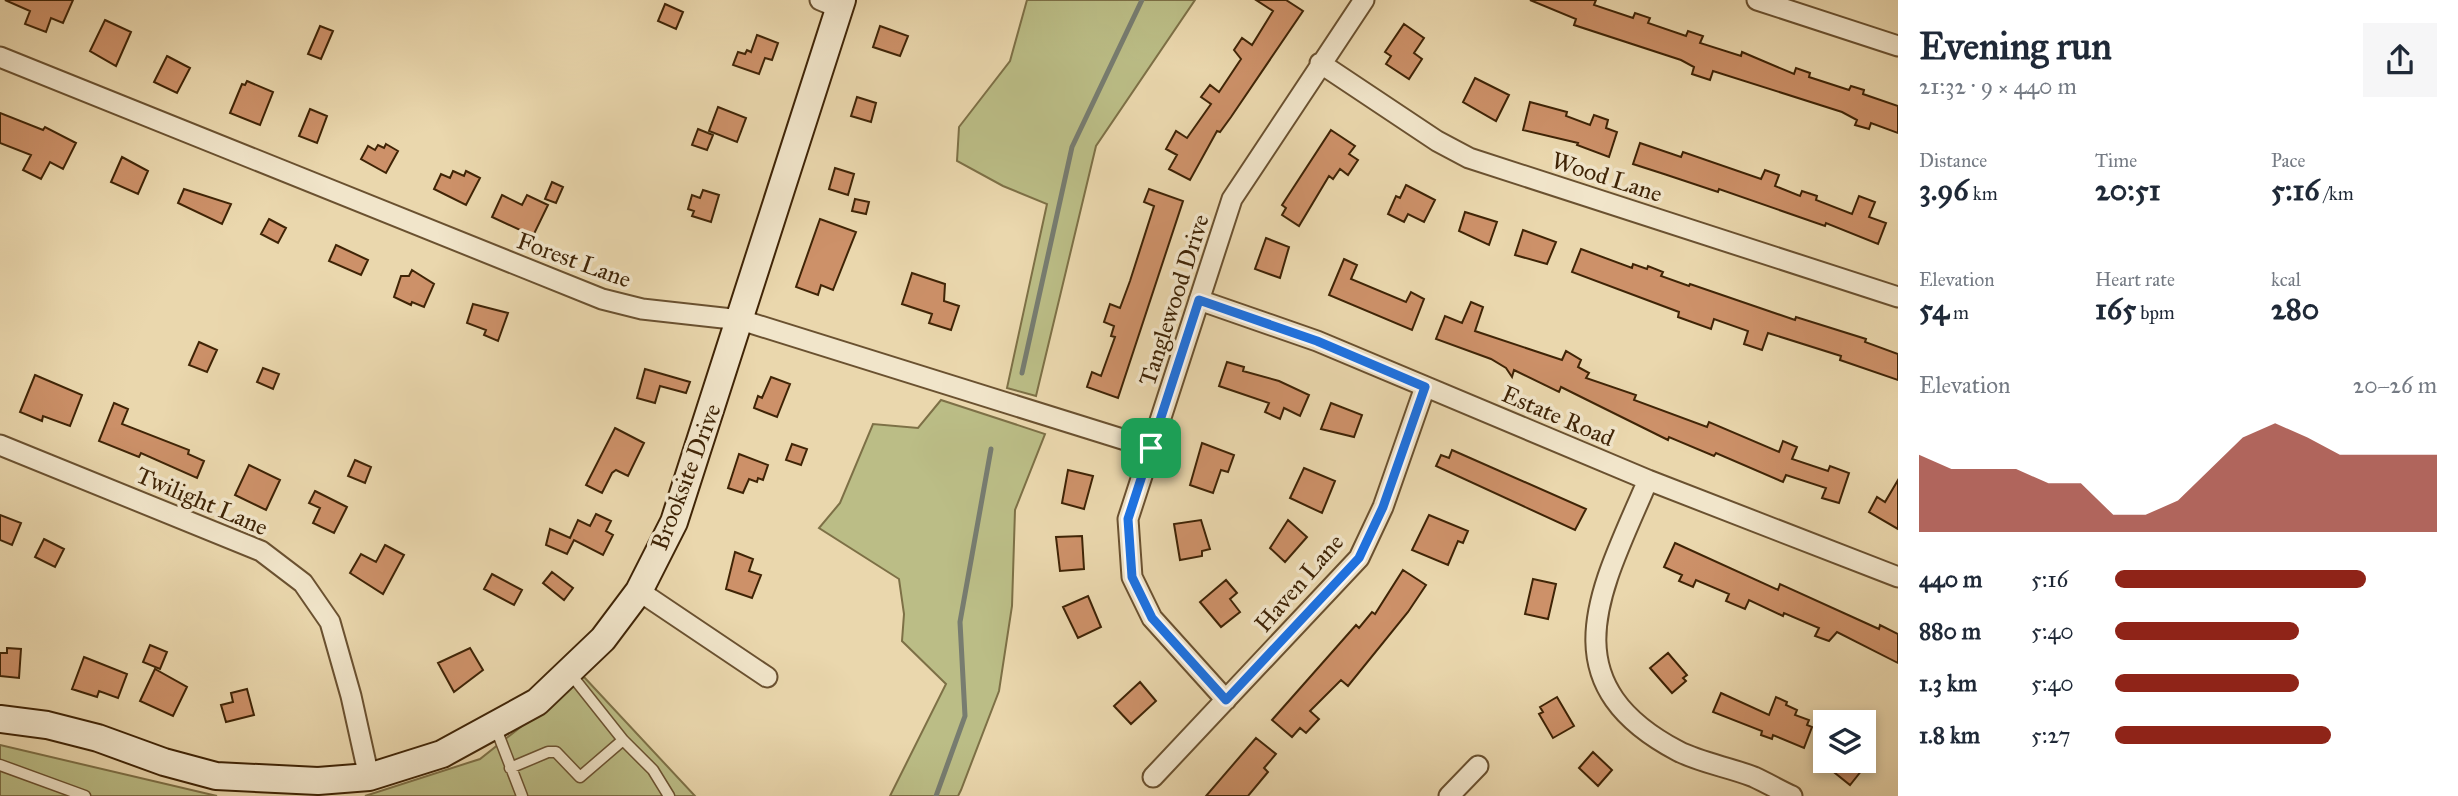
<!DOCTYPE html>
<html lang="en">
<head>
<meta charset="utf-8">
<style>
	body { margin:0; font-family:"IM FELL Great Primer",serif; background:#f6f6f7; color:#1f2937; height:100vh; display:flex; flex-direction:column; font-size:26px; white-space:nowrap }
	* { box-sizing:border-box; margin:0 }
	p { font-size:23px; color:#747a83 }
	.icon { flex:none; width:38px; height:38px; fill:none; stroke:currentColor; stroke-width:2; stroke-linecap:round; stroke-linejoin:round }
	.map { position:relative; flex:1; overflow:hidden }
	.side { display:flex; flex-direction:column; background:#fff; width:560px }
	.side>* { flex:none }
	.tools { position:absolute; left:1813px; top:710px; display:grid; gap:14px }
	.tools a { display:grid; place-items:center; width:63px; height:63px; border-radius:0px; background:#fff; box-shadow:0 4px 10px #0003; font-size:35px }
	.pin { position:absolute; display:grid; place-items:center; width:60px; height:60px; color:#fff; margin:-30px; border-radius:14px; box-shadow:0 4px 10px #0006 }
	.round { display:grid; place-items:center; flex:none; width:74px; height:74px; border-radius:0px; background:#f6f6f7 }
	.overview { display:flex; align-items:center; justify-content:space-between; height:119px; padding:0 21px }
	h1 { font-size:38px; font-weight:700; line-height:52px }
	.metrics { display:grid; grid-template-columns:repeat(3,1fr); gap:10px; height:119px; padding:7px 21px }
	.metrics div { display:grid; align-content:center }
	.metrics b { font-size:30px; font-weight:700 }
	.metrics small { font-size:19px; font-weight:400 }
	.metrics p { font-size:19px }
	.chart { height:196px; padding:14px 21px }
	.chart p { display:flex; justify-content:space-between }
	.chart svg { width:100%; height:126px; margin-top:7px; fill:#8f2418; opacity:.7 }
	ul { padding:0 21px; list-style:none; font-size:23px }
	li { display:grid; grid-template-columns:112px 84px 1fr; align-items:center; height:52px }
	li i { height:18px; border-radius:9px; background:#8f2418 }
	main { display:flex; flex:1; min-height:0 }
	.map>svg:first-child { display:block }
	.green { fill:#bbbd86; stroke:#7d7046; stroke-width:2 }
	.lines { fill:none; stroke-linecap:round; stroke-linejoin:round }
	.stream { stroke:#777c70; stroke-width:5 }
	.building { fill:#cd9169; stroke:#3f2406; stroke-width:2 }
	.lane-casing { stroke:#6a5130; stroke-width:13 }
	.street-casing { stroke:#6a5130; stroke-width:23 }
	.secondary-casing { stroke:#3f2406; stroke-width:30 }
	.lane { stroke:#f1e5ca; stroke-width:10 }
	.street { stroke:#f1e5ca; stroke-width:19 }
	.secondary { stroke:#f1e5ca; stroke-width:26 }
	.route-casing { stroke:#fff; stroke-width:14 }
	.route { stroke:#1a73e8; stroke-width:9 }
	.labels { text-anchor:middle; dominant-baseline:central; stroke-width:7; stroke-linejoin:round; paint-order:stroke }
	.street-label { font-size:24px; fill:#3f2406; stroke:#f1e5ca }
</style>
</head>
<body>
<main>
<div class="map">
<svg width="1898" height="796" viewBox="0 0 1898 796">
	<rect width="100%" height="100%" fill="#ead7ad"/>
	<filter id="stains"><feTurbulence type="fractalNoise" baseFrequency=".00286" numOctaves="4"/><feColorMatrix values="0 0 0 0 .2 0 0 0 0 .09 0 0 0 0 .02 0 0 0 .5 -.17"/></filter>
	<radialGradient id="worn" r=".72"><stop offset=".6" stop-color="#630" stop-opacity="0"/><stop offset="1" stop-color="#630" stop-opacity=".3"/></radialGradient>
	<path class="green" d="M1027,0H1195L1096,146L1036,396L1007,388L1047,204L1003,186L957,161L959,127L1010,61Z
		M941,400L1045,434L1015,510L1012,606L999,691L961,790L958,796H890L946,684L902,641L904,614L899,579L819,528L840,503L873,424L918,428Z
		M584,677L695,796H365L480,759Z
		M0,745L217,796H0Z"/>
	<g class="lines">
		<path class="stream" d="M1022,373L1072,147L1142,0
			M936,796L965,716L960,622L991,449"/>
	</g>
	<path class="building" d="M5,0H73L63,23L51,18L46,32L25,24L30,11Z
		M1256,0H1286L1303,11L1231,117L1220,132L1217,131L1190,180L1169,169L1177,155L1166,149L1176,131L1187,138L1211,104L1201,97L1210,85L1219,92L1241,59L1234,50L1242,38L1252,45L1273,11Z
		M1530,0H1596L1594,5L1633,18L1635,13L1650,18L1648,23L1686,36L1688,31L1703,36L1700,43L1741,56L1742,52L1794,74L1796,68L1810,73L1809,77L1849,90L1851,86L1864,90L1863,94L1898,106V133L1871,123L1869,129L1855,125L1857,120L1842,112L1713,71L1710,80L1692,74L1694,67L1681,60L1574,25L1576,19Z
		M665,4L683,12L676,29L658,21Z
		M105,20L131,32L116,66L90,51Z
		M1404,24L1424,38L1414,53L1422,59L1409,79L1386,64L1391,56L1385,52Z
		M320,26L333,31L321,59L308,54Z
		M880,26L908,36L900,56L873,47Z
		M757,35L778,43L772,60L765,58L759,74L733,65L738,52L745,54L747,50L751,52Z
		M167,56L190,68L177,93L154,82Z
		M1475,78L1509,95L1496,121L1463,102Z
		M247,81L273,92L260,125L230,113L242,84L245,85Z
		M857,97L876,103L871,122L851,116Z
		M1530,102L1567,112L1566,116L1590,125L1594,115L1608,120L1606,128L1617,132L1609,157L1577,145L1578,143L1523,130Z
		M718,107L746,118L737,142L709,131Z
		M310,109L327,116L317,143L299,136Z
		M0,113L43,130L45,127L76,143L63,169L50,162L41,179L23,170L31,155L0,143Z
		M698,129L713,135L707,150L692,145Z
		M1331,130L1355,146L1349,154L1358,160L1348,175L1340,169L1333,179L1329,176L1299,226L1282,215L1286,208L1282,205Z
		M1640,143L1681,157L1683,152L1761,179L1765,170L1779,175L1775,186L1800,196L1802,191L1817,196L1816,200L1852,214L1859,196L1875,202L1869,217L1886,223L1878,244L1826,223L1825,226L1719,189L1718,192L1664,174L1633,164Z
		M386,144L398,151L386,173L361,159L368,146L375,150L378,145L384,148Z
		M122,157L148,171L138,194L111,182Z
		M835,168L854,174L848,195L829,189Z
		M453,171L464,176L466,171L480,178L466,205L434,189L441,174L450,178Z
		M552,182L563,187L556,203L545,199Z
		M1406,185L1435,200L1424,222L1408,214L1404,222L1388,214L1396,196L1400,198Z
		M184,189L231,204L222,224L178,203Z
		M1149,189L1183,201L1118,398L1087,387L1092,372L1101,376L1115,337L1111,336L1114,326L1104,322L1110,304L1120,308L1130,281L1154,206L1144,202Z
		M703,190L719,195L711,222L692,216L694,211L688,209L692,195L700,198Z
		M502,195L522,205L527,195L548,205L533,236L492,217Z
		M855,199L869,202L866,214L852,211Z
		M1465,212L1497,222L1489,245L1459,231Z
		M269,219L286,228L278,243L261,234Z
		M820,219L856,232L833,290L821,285L818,295L796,287Z
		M1523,230L1556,242L1547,264L1515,255Z
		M1266,238L1289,247L1280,278L1255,269Z
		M336,245L368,260L361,275L329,261Z
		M1581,249L1632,268L1633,264L1647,269L1648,266L1663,272L1661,276L1689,286L1690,284L1795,320L1796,317L1866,339L1865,342L1898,354V380L1840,360L1841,356L1768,333L1762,350L1744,344L1748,331L1714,319L1711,329L1678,317L1679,312L1572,272Z
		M1344,259L1357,265L1351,279L1406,302L1411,292L1424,299L1412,330L1329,295Z
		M412,270L434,284L424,307L412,302L411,305L394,297L401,276H409Z
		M912,273L945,284L944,301L959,306L951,330L929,323L932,314L902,304Z
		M1471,302L1483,307L1475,331L1562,360L1566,351L1581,360L1578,367L1589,373L1586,378L1636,395L1634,400L1707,427L1709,422L1779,452L1783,441L1797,447L1792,459L1828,471L1830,466L1849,473L1839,503L1822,498L1826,488L1786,475L1783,482L1716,453L1714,456L1669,437L1668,440L1561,387L1559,392L1514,370L1512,377L1506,368L1491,359L1436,339L1445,316L1462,323Z
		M473,304L508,313L498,341L484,335L486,330L467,323Z
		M199,342L217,350L207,372L189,365Z
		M1227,362L1244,367L1243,371L1279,381L1309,395L1300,416L1284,408L1280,419L1265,412L1269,403L1219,386Z
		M263,368L279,374L273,389L257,382Z
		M645,369L690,382L686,393L660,386L655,403L637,398Z
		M35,375L82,395L70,426L43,416L42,421L20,412Z
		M771,377L790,384L777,417L754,408L758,396L762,398Z
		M114,403L128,409L122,424L189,450L188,454L204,461L197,478L141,453L139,457L99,441Z
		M1331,403L1362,415L1354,437L1321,429Z
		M615,428L644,443L628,476L616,470L612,473L602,493L586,485Z
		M1202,443L1234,455L1228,472L1221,470L1213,493L1190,485Z
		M792,444L807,449L801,465L786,460Z
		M1452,450L1586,509L1575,530L1436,466L1441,455L1449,458Z
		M739,454L768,465L763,480L758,478L757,482L749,479L743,493L728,488Z
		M355,460L371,467L365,483L348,476Z
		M249,465L280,480L266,510L235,495Z
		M1304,468L1335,481L1322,513L1290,498Z
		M1068,470L1093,476L1084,509L1062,503Z
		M1898,480V529L1869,512L1877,497L1885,502Z
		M315,491L347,507L334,533L313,523L320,508L309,503Z
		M596,514L611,521L606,531L613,535L603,555L574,540L567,554L546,545L550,529L570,538L578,520L590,526Z
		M0,515L21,523L12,545L0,540Z
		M1429,515L1468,531L1463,543L1458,541L1448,565L1412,550Z
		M1201,520L1210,549L1202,551V556L1180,560L1174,524Z
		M1288,520L1307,537L1285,562L1270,548Z
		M1082,536L1084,569L1060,571L1056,537Z
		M44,539L64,549L55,567L35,557Z
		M1675,543L1778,590L1780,584L1879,629L1880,625L1898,634V663L1837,632L1829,641L1815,636L1819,628L1784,613L1783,616L1749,600L1745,609L1726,601L1729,594L1696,580L1693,587L1679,581L1682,575L1664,567Z
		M385,545L404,555L383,594L350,573L361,554L376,562Z
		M735,552L753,559L749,571L761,575L752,598L726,589Z
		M1403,570L1426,585L1408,612L1348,686L1341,680L1310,711L1319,719L1306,733L1300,728L1292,737L1272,720L1356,625L1359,628L1372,612L1375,614Z
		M552,572L573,588L564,600L543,583Z
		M492,574L522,590L514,605L484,589Z
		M1533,579L1556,584L1548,619L1525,614Z
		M1226,580L1237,593L1230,599L1240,612L1221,627L1200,602Z
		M1088,596L1101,627L1078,638L1063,607Z
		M150,645L167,652L160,669L143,662Z
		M7,648L21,649L19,678L0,676V653H7Z
		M470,648L483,670L454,692L438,663Z
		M1668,653L1687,675L1683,678L1686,681L1672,693L1650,668Z
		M84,657L127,674L118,698L99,691L97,697L72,689Z
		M155,669L187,687L173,716L140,701Z
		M1140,682L1156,701L1131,724L1114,706Z
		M247,689L254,715L226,722L221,705L233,702L231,693Z
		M1721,693L1769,715L1776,697L1787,702L1786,705L1797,710L1795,715L1809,720L1807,725L1812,727L1804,748L1773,735L1772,739L1761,735L1762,731L1713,712Z
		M1557,697L1574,726L1553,738L1539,714L1543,712L1540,707Z
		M1256,738L1276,754L1264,768L1268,772L1248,796H1206Z
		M1593,752L1612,770L1598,786L1579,768Z
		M1820,761H1851L1862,770L1850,785Z"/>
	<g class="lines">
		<g class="lane-casing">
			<path id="lane" d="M569,672L623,740L653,770L669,796
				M495,726L522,796
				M0,765L85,796
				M510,768L548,752H556L580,777L623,740"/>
		</g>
		<g class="street-casing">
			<path id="street" d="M820,0L839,8
				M1757,0L1898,46
				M0,57L602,299L642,309L741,320L1151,448
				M1320,63L1437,141L1469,158L1898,297
				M1199,300L1317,341L1648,480L1898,577
				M0,445L261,551L303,583L330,622L351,696L369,777
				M1648,480C1603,586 1545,681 1678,751C1701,763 1729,767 1754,777C1767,783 1779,790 1792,796
				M639,591L767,677
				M1226,700L1152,618L1132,577L1128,519L1232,199L1364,0
				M1153,777L1359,558L1383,507L1425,387
				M1449,796L1478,766"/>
		</g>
		<g class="secondary-casing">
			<path id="secondary" d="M0,719L47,725L98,738L164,762L216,776L318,781L369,777L442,754L537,702L603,639L639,591L674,522L842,0"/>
		</g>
		<use href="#lane" class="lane"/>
		<use href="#street" class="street"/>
		<use href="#secondary" class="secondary"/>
	</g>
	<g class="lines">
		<g class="route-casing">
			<path id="route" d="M1199,300L1317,341L1425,387L1383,507L1359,558L1226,700L1152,618L1132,577L1128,519Z"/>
		</g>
		<use href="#route" class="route"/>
	</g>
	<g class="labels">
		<g class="street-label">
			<text transform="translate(1607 177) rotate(18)">Wood Lane</text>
			<text transform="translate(574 260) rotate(20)">Forest Lane</text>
			<text transform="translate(1174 300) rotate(-72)">Tanglewood Drive</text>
			<text transform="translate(1558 416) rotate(23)">Estate Road</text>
			<text transform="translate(686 477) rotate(-69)">Brooksite Drive</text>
			<text transform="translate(202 501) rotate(23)">Twilight Lane</text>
			<text transform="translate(1299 583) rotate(-49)">Haven Lane</text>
		</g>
	</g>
	<rect width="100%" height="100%" filter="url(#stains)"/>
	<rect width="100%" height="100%" fill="url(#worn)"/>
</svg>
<div class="tools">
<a><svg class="icon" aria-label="layers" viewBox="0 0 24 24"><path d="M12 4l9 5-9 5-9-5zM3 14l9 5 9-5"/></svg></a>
</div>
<div class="pin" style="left:1151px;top:448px;background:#1e9e55"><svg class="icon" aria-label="arrive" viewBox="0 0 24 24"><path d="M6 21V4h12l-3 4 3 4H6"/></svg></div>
</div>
<section class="side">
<div class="overview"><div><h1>Evening run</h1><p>21:32 · 9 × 440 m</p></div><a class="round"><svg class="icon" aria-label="share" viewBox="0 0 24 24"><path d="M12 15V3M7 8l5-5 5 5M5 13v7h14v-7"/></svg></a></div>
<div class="metrics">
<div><p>Distance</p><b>3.96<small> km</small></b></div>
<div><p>Time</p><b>20:51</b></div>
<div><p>Pace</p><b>5:16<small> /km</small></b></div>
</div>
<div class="metrics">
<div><p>Elevation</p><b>54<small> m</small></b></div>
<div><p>Heart rate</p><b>165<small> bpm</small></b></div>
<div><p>kcal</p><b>280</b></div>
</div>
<div class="chart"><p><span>Elevation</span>20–26 m</p>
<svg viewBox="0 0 160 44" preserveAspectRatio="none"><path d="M0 44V17L10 22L20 22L30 22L40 27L50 27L60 38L70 38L80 33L90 22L100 11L110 6L120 11L130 17L140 17L150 17L160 17V44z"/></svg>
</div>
<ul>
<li><b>440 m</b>5:16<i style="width:78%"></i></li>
<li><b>880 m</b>5:40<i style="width:57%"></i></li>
<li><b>1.3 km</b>5:40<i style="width:57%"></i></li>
<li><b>1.8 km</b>5:27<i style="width:67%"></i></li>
</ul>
</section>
</main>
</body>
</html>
